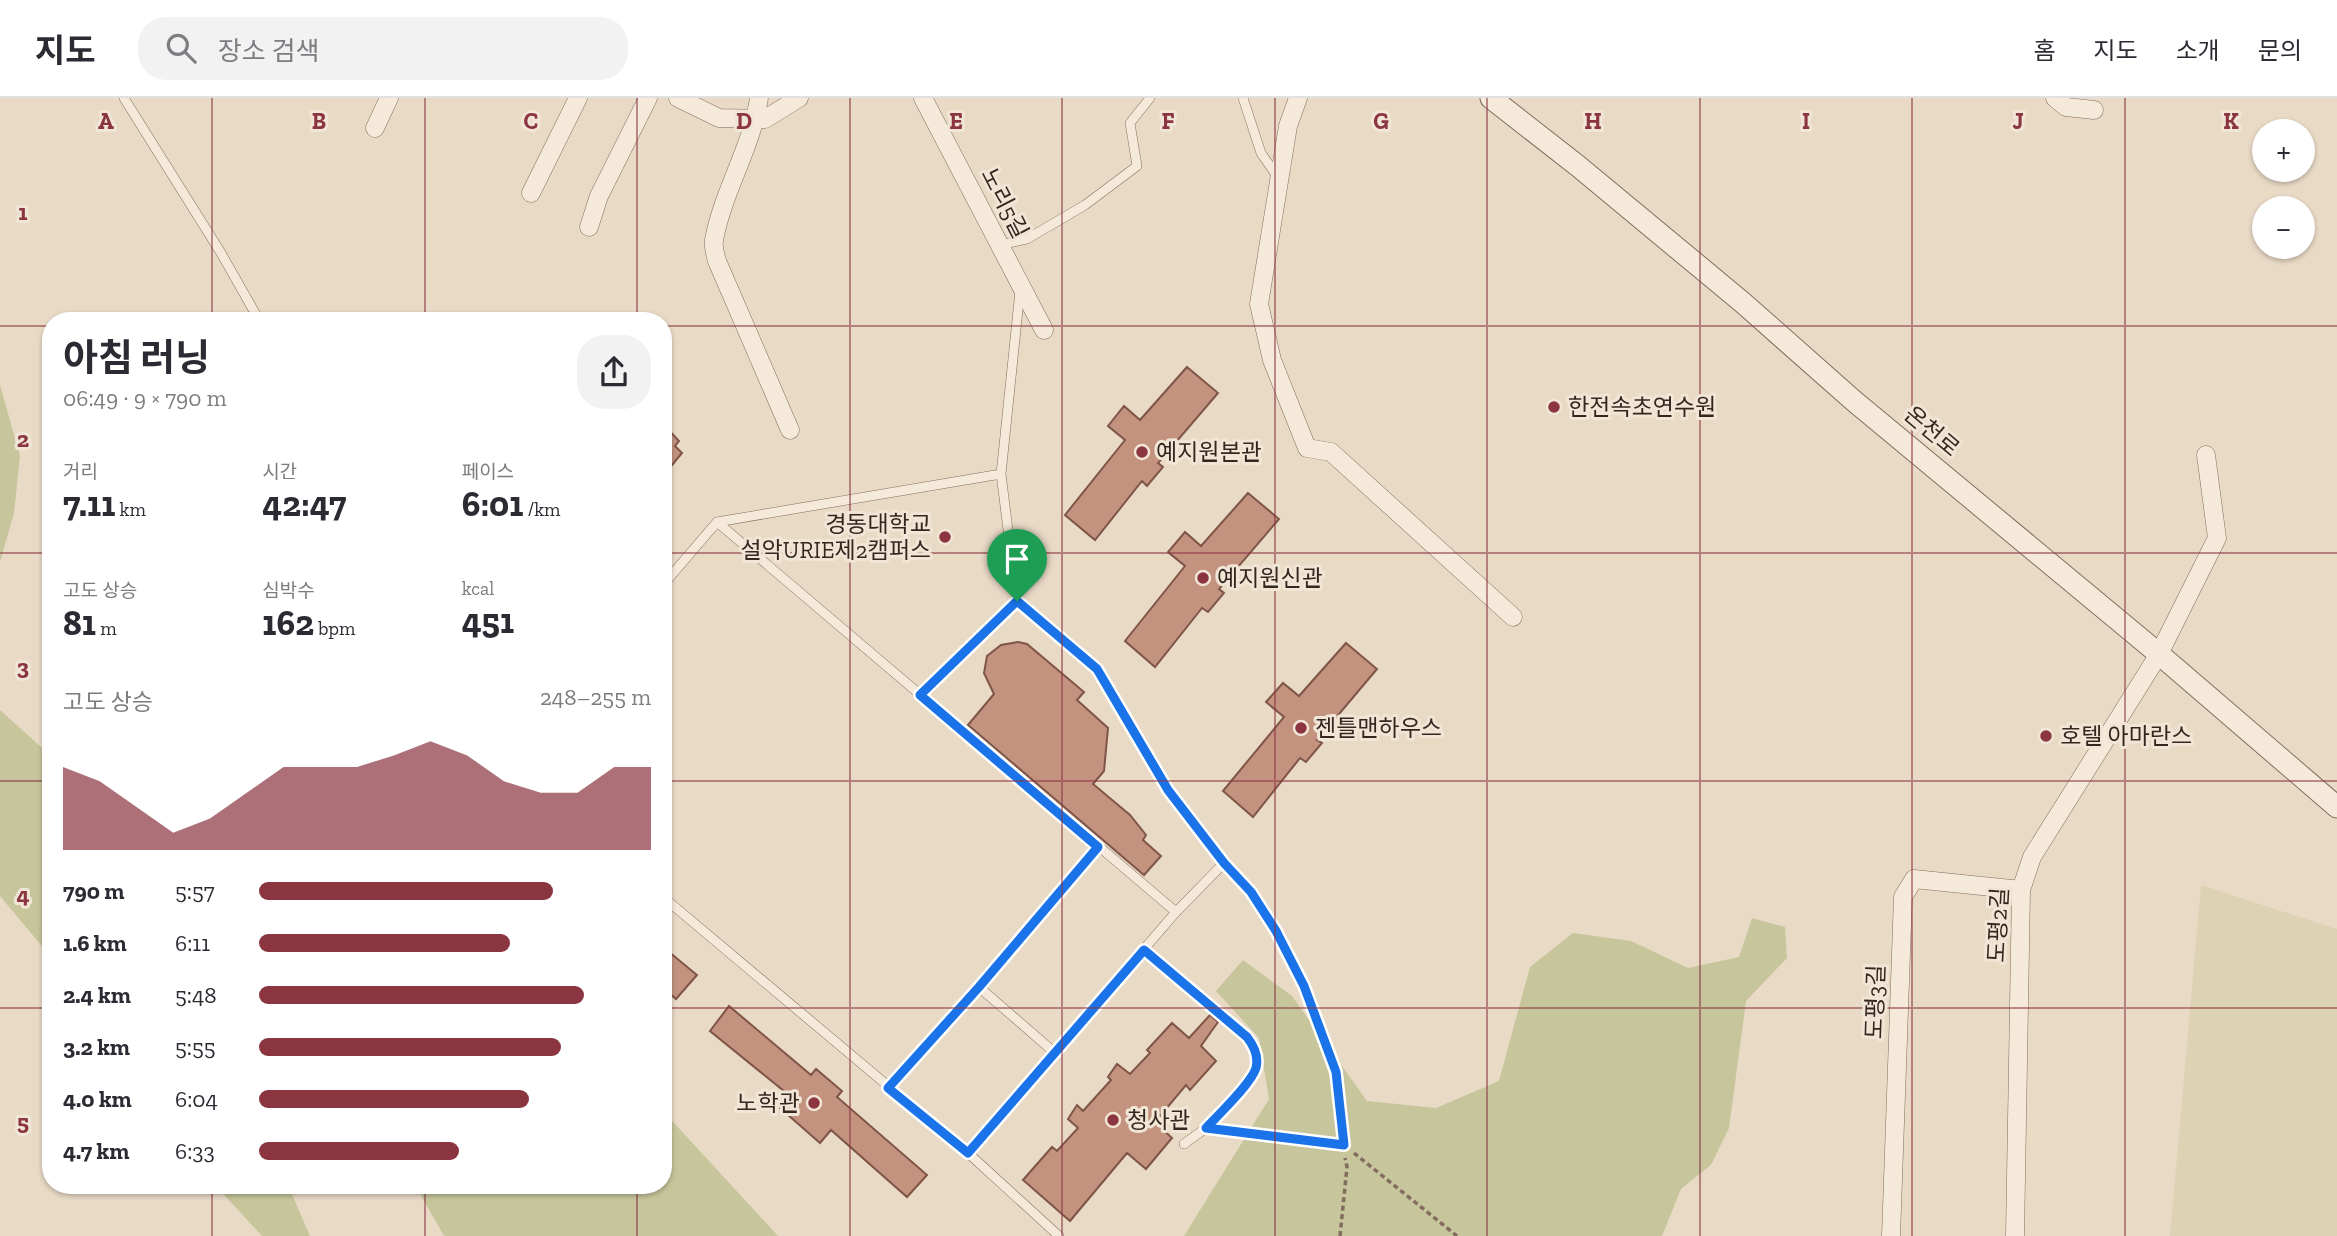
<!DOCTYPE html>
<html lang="ko">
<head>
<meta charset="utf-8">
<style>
	body { margin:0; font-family:"Zilla Slab","Noto Sans KR",serif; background:#f2f2f3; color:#2b2b33; height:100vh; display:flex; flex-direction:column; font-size:26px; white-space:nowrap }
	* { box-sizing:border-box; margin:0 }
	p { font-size:23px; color:#7c7c81 }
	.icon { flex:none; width:38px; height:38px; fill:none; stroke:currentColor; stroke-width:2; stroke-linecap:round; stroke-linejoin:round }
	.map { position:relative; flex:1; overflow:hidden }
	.details { position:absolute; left:42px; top:214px; width:630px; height:882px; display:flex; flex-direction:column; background:#fff; border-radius:28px; box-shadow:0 2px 5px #0004 }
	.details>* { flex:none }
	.controls { position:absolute; left:2252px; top:21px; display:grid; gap:14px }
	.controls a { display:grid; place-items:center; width:63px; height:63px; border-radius:50%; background:#fff; box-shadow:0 2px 5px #0004; font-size:35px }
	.pin { position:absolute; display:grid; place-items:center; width:60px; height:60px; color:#fff; margin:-72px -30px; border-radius:50% 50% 50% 0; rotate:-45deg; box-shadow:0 0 7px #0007 }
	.pin .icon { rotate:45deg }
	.round { display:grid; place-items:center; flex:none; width:74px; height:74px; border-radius:28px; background:#f2f2f3 }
	.head { display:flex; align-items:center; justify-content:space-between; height:119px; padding:0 21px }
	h1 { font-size:38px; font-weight:700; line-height:52px }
	.stats { display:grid; grid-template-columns:repeat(3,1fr); gap:10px; height:119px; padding:7px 21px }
	.stats div { display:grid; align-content:center }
	.stats b { font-size:35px; font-weight:700 }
	.stats small { font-size:19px; font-weight:400 }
	.stats p { font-size:19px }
	.chart { height:196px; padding:14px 21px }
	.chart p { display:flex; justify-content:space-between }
	.chart svg { width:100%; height:126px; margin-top:7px; fill:#8b3541; opacity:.7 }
	ul { padding:0 21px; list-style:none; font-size:23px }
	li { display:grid; grid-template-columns:112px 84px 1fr; align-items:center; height:52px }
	li i { height:18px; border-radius:9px; background:#8b3541 }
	header { display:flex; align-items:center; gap:42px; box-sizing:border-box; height:98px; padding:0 35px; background:#fff; border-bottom:2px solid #e1e1e2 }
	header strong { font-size:33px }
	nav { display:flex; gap:38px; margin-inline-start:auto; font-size:24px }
	.search { width:490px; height:63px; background:#f2f2f3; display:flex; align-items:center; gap:18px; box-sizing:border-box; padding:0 24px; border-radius:28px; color:#7c7c81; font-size:26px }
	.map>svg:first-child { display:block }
	.farmland { fill:#ded2b5 }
	.green { fill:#c6c59b }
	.building { fill:#c39380; stroke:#7f5547; stroke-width:2 }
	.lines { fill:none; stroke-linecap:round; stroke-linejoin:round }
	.service-casing { stroke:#836d5e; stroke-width:10 }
	.minor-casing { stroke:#836d5e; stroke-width:19 }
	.tertiary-casing { stroke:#836d5e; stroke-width:23 }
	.path { stroke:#836d5e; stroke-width:3.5; stroke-dasharray:5 3.5; stroke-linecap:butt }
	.service { stroke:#f5e9d9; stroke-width:9 }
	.minor { stroke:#f5e9d9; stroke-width:18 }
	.tertiary { stroke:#f5e9d9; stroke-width:21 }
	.route-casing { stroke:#fff; stroke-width:14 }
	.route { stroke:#1a73e8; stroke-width:9 }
	.grid { fill:none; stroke:#8b3541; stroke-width:2; stroke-opacity:0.55 }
	.poi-dot { fill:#8b3541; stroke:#f1e6d5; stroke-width:2.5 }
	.labels { text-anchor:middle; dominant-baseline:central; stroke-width:6; stroke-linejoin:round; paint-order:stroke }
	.street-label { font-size:23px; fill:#352720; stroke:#f1e6d5 }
	.poi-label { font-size:23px; fill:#352720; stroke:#f1e6d5; text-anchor:start }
	.grid-label { font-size:23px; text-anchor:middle; font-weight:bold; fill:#8b3541; stroke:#f1e6d5; stroke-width:6; stroke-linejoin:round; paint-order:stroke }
</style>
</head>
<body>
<header>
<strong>지도</strong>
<div class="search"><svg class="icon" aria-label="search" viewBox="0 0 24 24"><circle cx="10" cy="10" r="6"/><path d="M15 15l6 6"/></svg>장소 검색</div>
<nav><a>홈</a><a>지도</a><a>소개</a><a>문의</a></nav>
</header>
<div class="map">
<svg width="2337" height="1138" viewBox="0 0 2337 1138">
	<rect width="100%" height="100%" fill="#e9dac6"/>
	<path class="farmland" d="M2201,787L2337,831V1138H2170Z"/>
	<path class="green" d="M0,287L20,358L14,415L0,464Z
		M0,612L51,658V859L0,798Z
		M1752,820L1785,829L1787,860L1746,903L1729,1030L1711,1067L1681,1091L1662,1138H1184L1269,1001L1259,940L1216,893L1243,862L1292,898L1367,1003L1436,1010L1499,983L1530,869L1573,835L1631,843L1688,870L1739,859Z
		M663,1013L778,1138H444L415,1087H663Z
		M215,1087H288L310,1138H262Z"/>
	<path class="building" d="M1187,269L1218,295L1158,365L1163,369L1147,388L1142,383L1095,442L1065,417L1125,342L1108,328L1124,308L1140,322Z
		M663,326L679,343L675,348L682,355L663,378Z
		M1248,395L1279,421L1219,491L1224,495L1208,514L1202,510L1155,569L1125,543L1185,468L1168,454L1185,434L1201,448Z
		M1018,544L1027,546L1084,594L1077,602L1108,630L1104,673L1093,686L1130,717L1146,737L1143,742L1161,758L1144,777L968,627L994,596L984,575L987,558L1001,547Z
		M1346,545L1377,571L1317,642L1322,645L1306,664L1300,660L1253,719L1223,693L1284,619L1266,604L1283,585L1299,598Z
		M663,849L697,877L676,901L663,890Z
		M729,908L811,977L816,971L842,993L837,999L927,1077L907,1099L831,1032L820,1045L780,1010L790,998L710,933Z
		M1210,917L1218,924L1201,948L1216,963L1190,992L1186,987L1155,1024L1172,1040L1146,1071L1127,1055L1070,1123L1023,1082L1052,1049L1057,1053L1078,1030L1068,1021L1077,1007L1083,1013L1111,982L1108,979L1117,966L1130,976L1150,955L1147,952L1172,925L1189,940Z"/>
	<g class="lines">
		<g class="service-casing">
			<path id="service" d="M124,0L221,155L259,222
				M1243,0L1261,55L1279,81
				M1000,147L1027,141L1085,107L1137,68L1130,25L1150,0
				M717,424L1001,376
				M663,487L717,424L1176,814L968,1055
				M1017,503L1097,571L1168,692L1224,765L1176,814
				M921,597L1017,503L1001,376L1020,193
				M663,799L968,1055L1059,1138
				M1144,852L1247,939L1255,950L1257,968L1249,981L1206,1030L1184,1046
				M979,889L1055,955
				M888,990L979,889L1098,749
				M1206,1030L1344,1047L1336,974L1304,888L1276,833L1251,794L1224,765"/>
		</g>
		<g class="minor-casing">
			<path id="minor" d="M678,0L719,20L765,21L799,0
				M759,0C752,49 723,93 714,142C713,148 715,156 717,163L790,332
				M923,0L1044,232
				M1298,0L1288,28L1259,206L1272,262L1307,350L1331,354L1513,519
				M2055,0L2066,9L2094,12
				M375,30L389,0
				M531,95L578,0
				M589,129L599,98L648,0
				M1891,1138L1903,799L1914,781L2021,792
				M2015,1138L2021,792L2032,759L2159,556L2217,440L2206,357"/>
		</g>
		<g class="tertiary-casing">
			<path id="tertiary" d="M1491,0L1578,68L1742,204L1854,303L2159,556L2337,709"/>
		</g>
		<path class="path" d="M1354,1055L1457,1138
			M1340,1138L1347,1069L1345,1060"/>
		<use href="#service" class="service"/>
		<use href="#minor" class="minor"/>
		<use href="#tertiary" class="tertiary"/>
	</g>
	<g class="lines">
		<g class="route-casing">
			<path id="route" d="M1017,503L1097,571L1168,692L1224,765L1251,794L1276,833L1304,888L1336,974L1344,1047L1206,1030C1219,1016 1251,986 1256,970C1259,958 1254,948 1247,939L1144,852L968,1055L888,990L979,889L1098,749L920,597Z"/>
		</g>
		<use href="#route" class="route"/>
	</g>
	<path class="grid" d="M212,0V222M425,0V222M637,0V222M850,0V1138M1062,0V1138M1275,0V1138M1487,0V1138M1700,0V1138M1912,0V1138M2125,0V1138M0,228H51M663,228H2337M0,455H51M663,455H2337M0,683H51M663,683H2337M0,910H51M663,910H2337M212,1087V1138M425,1087V1138M637,1087V1138"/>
	<g class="poi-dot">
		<circle cx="1554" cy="309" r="7"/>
		<circle cx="1142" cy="354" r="7"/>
		<circle cx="945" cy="439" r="7"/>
		<circle cx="1203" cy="480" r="7"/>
		<circle cx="1301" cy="630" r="7"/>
		<circle cx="2046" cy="638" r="7"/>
		<circle cx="814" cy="1005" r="7"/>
		<circle cx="1113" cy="1022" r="7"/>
	</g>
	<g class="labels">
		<g class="street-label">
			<text transform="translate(1005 105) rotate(63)">노리5길</text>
			<text transform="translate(1932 333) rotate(40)">온천로</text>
			<text transform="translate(1998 827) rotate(-87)">도평2길</text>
			<text transform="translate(1875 904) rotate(-88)">도평3길</text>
		</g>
		<g class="poi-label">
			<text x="1568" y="309">한전속초연수원</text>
			<text x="1156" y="354">예지원본관</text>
			<text x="931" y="426" text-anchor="end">경동대학교<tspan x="931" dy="26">설악URIE제2캠퍼스</tspan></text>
			<text x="1217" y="480">예지원신관</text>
			<text x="1315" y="630">젠틀맨하우스</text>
			<text x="2060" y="638">호텔 아마란스</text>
			<text x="800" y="1005" text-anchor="end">노학관</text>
			<text x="1127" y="1022">청사관</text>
		</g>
	</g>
	<g class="grid-label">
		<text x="106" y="31">A</text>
		<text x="319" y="31">B</text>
		<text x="531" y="31">C</text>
		<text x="744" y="31">D</text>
		<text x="956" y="31">E</text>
		<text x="1168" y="31">F</text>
		<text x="1381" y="31">G</text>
		<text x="1593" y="31">H</text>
		<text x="1806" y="31">I</text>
		<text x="2018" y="31">J</text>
		<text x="2231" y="31">K</text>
		<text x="23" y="122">1</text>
		<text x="23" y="349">2</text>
		<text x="23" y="577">3</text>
		<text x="23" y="805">4</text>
		<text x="23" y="1032">5</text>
	</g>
</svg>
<div class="controls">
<a>+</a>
<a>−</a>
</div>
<div class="pin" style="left:1017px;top:503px;background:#1e9e55"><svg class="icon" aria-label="arrive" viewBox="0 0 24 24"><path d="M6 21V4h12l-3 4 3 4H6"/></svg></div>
<section class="details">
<div class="head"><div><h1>아침 러닝</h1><p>06:49 · 9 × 790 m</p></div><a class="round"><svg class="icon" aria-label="share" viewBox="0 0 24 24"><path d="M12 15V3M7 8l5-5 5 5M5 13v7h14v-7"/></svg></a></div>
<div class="stats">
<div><p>거리</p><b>7.11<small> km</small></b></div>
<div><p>시간</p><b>42:47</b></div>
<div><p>페이스</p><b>6:01<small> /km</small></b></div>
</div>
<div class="stats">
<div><p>고도 상승</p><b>81<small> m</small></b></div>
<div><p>심박수</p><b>162<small> bpm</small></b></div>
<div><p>kcal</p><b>451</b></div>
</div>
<div class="chart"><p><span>고도 상승</span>248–255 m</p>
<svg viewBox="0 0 160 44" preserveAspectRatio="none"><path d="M0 44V15L10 20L20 29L30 38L40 33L50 24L60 15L70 15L80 15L90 11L100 6L110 11L120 20L130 24L140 24L150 15L160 15V44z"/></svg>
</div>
<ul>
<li><b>790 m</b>5:57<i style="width:75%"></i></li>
<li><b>1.6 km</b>6:11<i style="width:64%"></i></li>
<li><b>2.4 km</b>5:48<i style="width:83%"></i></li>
<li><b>3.2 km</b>5:55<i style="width:77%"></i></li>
<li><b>4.0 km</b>6:04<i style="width:69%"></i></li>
<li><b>4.7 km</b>6:33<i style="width:51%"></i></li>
</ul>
</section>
</div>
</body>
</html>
